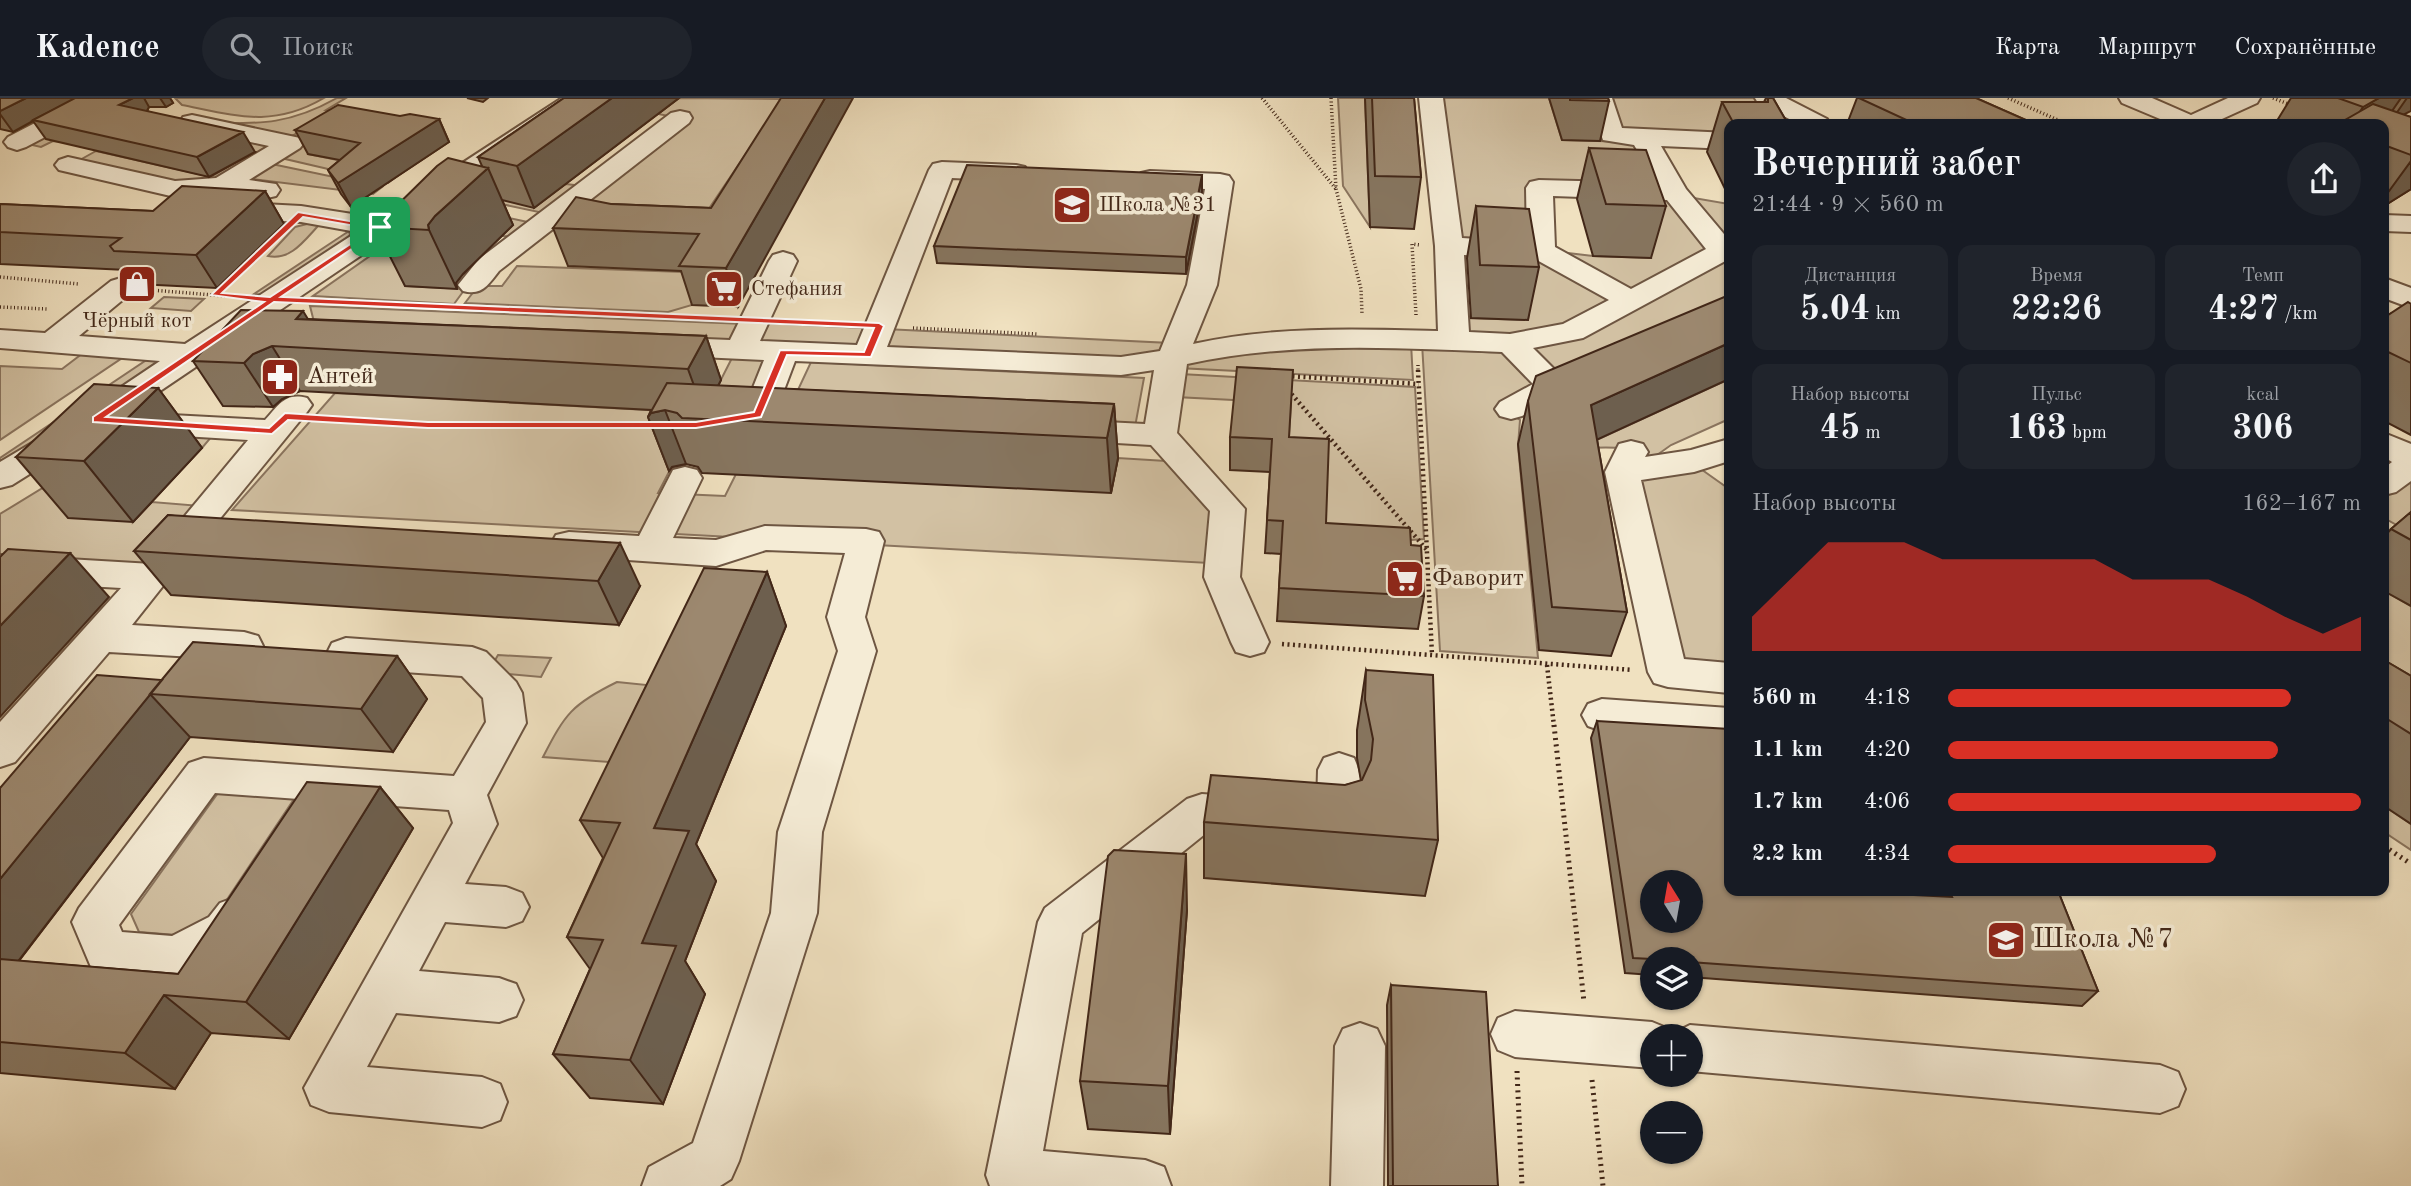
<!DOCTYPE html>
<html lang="ru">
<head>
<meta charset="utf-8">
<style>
	body { margin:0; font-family:"Old Standard TT",serif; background:#20242c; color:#f1f3f6; height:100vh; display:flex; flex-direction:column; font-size:26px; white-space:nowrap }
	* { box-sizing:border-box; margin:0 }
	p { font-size:23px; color:#9ea1a6 }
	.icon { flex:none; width:38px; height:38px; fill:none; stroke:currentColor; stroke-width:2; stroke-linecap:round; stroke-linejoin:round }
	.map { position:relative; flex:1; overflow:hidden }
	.drawer { position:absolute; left:1724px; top:21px; width:665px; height:777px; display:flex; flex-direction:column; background:#171b24; border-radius:14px; box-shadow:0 2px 5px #0004 }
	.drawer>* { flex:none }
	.needle { width:46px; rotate:349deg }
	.buttons { position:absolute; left:1640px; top:772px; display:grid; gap:14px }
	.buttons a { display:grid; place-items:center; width:63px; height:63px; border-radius:50%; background:#171b24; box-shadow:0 2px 5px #0004; font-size:35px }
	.pin { position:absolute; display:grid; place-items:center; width:60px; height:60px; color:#fff; margin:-30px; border-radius:14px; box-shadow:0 4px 10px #0006 }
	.round { display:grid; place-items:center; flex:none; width:74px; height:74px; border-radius:37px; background:#20242c }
	.head { display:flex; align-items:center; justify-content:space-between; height:119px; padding:0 28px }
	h1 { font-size:38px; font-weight:700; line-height:52px }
	.figures { display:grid; grid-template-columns:repeat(3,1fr); gap:10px; height:119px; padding:7px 28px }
	.figures div { display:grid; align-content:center; border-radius:14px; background:#20242c; text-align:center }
	.figures b { font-size:35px; font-weight:700 }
	.figures small { font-size:19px; font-weight:400 }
	.figures p { font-size:19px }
	.chart { height:196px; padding:14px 28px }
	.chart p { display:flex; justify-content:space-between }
	.chart svg { width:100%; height:126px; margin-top:7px; fill:#d93025; opacity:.7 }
	ul { padding:0 28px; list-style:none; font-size:23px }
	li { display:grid; grid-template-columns:112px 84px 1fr; align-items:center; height:52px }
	li i { height:18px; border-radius:9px; background:#d93025 }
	header { display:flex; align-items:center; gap:42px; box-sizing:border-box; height:98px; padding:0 35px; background:#171b24; border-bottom:2px solid #363941 }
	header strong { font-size:33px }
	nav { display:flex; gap:38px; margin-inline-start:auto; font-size:24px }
	.search { width:490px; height:63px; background:#20242c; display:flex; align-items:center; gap:18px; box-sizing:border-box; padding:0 24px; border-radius:38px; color:#9ea1a6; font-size:26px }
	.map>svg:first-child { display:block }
	.green { fill:#d2c1a3; stroke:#8a745e; stroke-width:2 }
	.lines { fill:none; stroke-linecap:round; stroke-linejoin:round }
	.minor-casing { stroke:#6e5642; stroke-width:4 }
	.path-far2 { stroke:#422718; stroke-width:3.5; stroke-dasharray:1 2.5; stroke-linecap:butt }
	.path-far1 { stroke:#422718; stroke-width:4.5; stroke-dasharray:2 3.5; stroke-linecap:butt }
	.path { stroke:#422718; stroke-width:5; stroke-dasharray:2 4.5; stroke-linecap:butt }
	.minor { fill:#f5ecd6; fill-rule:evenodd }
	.wall { fill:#86755f; stroke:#422718; stroke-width:2 }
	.shaded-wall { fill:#6d5f4e; stroke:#422718; stroke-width:2 }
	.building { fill:#9c886f; stroke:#422718; stroke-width:2; fill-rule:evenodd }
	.route { fill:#d93025; stroke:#fff; stroke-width:2; fill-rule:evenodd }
	.labels { text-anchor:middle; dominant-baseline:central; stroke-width:7; stroke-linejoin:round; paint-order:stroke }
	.far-poi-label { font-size:21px; fill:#422718; stroke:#f5ecd6; text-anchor:start }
	.poi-label { font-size:24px; fill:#422718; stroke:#f5ecd6; text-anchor:start }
	.near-poi-label { font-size:28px; fill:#422718; stroke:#f5ecd6; text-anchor:start }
</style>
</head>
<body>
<header>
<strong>Kadence</strong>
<div class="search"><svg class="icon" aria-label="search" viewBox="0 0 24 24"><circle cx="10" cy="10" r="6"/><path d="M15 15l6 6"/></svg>Поиск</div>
<nav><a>Карта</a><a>Маршрут</a><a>Сохранённые</a></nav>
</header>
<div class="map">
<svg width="2411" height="1088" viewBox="0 0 2411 1088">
	<rect width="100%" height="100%" fill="#f0e1c0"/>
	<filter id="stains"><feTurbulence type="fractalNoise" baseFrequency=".00286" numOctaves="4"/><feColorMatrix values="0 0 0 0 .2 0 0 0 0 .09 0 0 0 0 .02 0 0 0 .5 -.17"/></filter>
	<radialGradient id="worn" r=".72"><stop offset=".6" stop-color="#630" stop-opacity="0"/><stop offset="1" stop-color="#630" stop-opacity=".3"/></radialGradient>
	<path class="green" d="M135,0L113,12L276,47L213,85L184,87L78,63L96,53L211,79L254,54L53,43L41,49L23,45Z
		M175,0H324C273,30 237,18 182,7Z
		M337,0H346L326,12L335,13L290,39L211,25C262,26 291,26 337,0Z
		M679,0L783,1L708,112L562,118L685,21L658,16Z
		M1338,0H1365L1370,129L1343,88Z
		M1441,0H1549L1562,42L1633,44L1663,90L1531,86L1529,147L1459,144Z
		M1611,0H1758L1809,26H1729V39L1623,34Z
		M316,39L308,56L372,69L368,73L396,79L388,85L281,60Z
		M267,65L382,89L373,96L252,81L254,74Z
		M566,86L582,88L548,116L459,97Z
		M1671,97L1716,152L1631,197L1551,153L1593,158L1651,160L1632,100Z
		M1688,99L1729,106V142L1725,144Z
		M444,106L537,126L519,139L454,135L406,188L465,191L454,206L313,198Z
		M311,125L318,128C304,143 290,163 268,158L295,129Z
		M349,133L351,141L266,197L254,196Z
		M1537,157L1620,202L1567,228L1508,238H1463L1467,220L1528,222Z
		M1729,158V199L1555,276L1526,249Z
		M517,168L711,175L692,207L668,214L465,205L478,188H502Z
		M164,199L204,201L191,213L151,210Z
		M310,208L745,226L735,243L315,228Z
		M761,225L1170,245L1164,256L1125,261L751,244Z
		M1411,245L1413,282L1178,270L1180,263L1224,253Z
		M1422,245L1507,249L1543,286L1503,310L1520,322L1518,348L1538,560L1440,553Z
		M87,252L131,254L0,342V268L62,271Z
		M734,256L778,257L753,316L687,339L658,395L725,398L736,376L1111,394L1118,360L1166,363L1216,414L1209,465L232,412L335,295L704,315Z
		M165,257L135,282L0,373V360L151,259Z
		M811,264L1144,280L1135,329L789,311Z
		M1180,276L1415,289L1424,441L1396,443L1323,458L1287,372L1291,305L1176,299Z
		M1729,281V321L1671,347L1650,362C1629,345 1605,350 1579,350Z
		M134,334L213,337L202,350L140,346L133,424L152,404L201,408L147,467L0,457V416Z
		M1698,369L1729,391V571L1680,566L1635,379Z
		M2411,374V435L2384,420V396Z
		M2384,493L2411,508V632L2384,616Z
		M498,557L551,560L541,579L508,576L494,564Z
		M617,584L647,587L609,664L543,659C565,616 572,606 617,584Z
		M218,695L294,701L216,818L176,837L139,834L131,816Z
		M2384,708L2411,726V752L2384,734Z"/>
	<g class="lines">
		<g class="minor-casing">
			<path id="minor" d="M83,0H113L110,5L26,49L17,52L8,49L4,44L8,39Z
				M562,0H590L587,5L123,318L134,315L265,322C279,307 285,294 307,300L312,307L307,314L209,434L197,437L185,434L179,425L248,342L134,335L122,332L118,325L122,318L12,387L0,390V364L84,314L160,263L0,250V232L45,235L111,183L121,180L131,183L136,189L131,195L79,238L185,246L357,134L301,124L226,120L216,118L212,112L216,106L226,104L301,108L378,120Z
				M1419,0H1443L1462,140L1527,144L1526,90L1530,84L1539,82L1657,85L1634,47L1603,42L1588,0H1612L1622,30L1729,35V51L1661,48L1686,91L1729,142V161L1583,240L1533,250L1557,274L1585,264L1596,266L1601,273L1596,280L1522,318L1511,321L1500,318L1495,311L1500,304L1533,286L1502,254C1396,250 1291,243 1187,266L1177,335L1245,411L1240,479L1269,544L1264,554L1250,558L1236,554L1231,544L1204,479L1210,413L1151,347L1065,342L1053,339L1049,332L1053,325L1065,322L1145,326L1154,272L1121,277L795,263L778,308L794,311L798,318L794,325C778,329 762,328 747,324L742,317L764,262L657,257L646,255L642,248L646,241L657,239L730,242L769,163L773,157L783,154L793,157L797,163L760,243L857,247L929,72L933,66L942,64L1016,67L1025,69L1029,75L1025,81L1016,83L952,80L887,249L1121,259L1160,253L1187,187L1205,91L1141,87L1137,81L1141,75L1150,73L1220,76L1229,78L1233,84L1217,187L1193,246C1274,228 1356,231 1438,233L1435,148ZM1553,98L1667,102L1706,151L1631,191L1555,149ZM1464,157L1535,161L1609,202L1563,226L1510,236L1469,234Z
				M1755,0H1786L1827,21L1830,26H1799L1758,5Z
				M2119,0H2152L2191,17L2228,0H2260L2257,5L2211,26H2172L2122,5Z
				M680,13L689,15L692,20L689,25L499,173C488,187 482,198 463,193L458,187L479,161L671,15Z
				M192,17L300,40L304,45L300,50L249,82L276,86L280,92L276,98L267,100L222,96L175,99L59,72L55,67L59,62L68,59L175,83L216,80L269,48L183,29L180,24L183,19Z
				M2384,117L2411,118V134L2384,133Z
				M2384,180L2411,190V210L2384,200Z
				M2384,335L2411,346V383L2396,394L2384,397V370L2392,364L2384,359Z
				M1729,341V363L1694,374L1641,382L1684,561L1729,565V595L1668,589L1654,585L1648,574L1605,374L1619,346L1631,343L1643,346L1648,354L1645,359L1691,352Z
				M685,369L697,372L702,380L673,440L716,442L765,428L866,431L879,434L884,443L865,519L876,553L822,734L817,815L739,1063L731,1081L720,1088H642L649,1069L693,1045L771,815L778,734L838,553L827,519L845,455L766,452L716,468L569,458L556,455L551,446L556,437L569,434L639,438L673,372Z
				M0,457L152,466L165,470L170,479L132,527L244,534L258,538L263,548L258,558L244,562L109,554L15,664L0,669V624L121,490L0,483Z
				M346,540L472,549L486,554L516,584L522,595L526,625L487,697L497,726L465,786L506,789L522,795L529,809L522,823L506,829L445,824L419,873L499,880L516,886L523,902L516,918L499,924L396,915L367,969L482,979L500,986L507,1004L500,1022L482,1029L329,1014L311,1007L304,990L453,725L449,712L215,695L119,827L122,834L172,838L209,819L220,805L236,799L252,805L259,819L241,849L175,880L108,875L91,869L72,824L79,810L189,665L204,660L454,678L486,624L483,600L462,578L346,570L332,565L327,555L332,545Z
				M1602,601L1729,610V642L1602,633L1588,628L1582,617L1588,606Z
				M1339,655L1354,660C1364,681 1364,716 1353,737C1336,743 1325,742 1308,736L1301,723L1308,710L1317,707L1318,672L1324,660Z
				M1202,696L1256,700L1271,705L1278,718L1271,731L1256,736L1210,732L1082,835L1043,1053L1145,1062L1164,1069L1171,1088H990L986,1077L1038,824L1045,810L1187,701Z
				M1515,913L1652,924L1669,931L1672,936L1690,927L2160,967L2178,974L2185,991L2178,1008L2160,1015L1690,973V938H1652V970L1515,959L1498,952L1491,936L1498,920Z
				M1360,925L1377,931L1385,948L1383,1088H1331L1335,948L1343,931Z"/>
		</g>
		<path class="path-far2" d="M1262,0L1336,91
			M1331,0L1336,91L1361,191L1362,216
			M2008,0L2067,26
			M2273,0L2291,7
			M0,179L79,186
			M151,192L226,198
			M216,197L276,140
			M322,203L457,209
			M0,209L47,211
			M483,210L722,220
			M1416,217L1412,146L1420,147
			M787,223L848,226
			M913,230L1037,236
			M1418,267V274"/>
		<path class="path-far1" d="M1418,272L1432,557
			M1287,278L1419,286
			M1288,292L1427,452
			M321,321L428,327L655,328
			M1282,546L1633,572
			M1547,567L1554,628"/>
		<path class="path" d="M1554,627L1584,904
			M2384,748L2411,766
			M1517,973L1522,1088
			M1592,982L1603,1088"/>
		<use href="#minor" class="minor"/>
	</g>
	<path class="wall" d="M0,0H170L173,5L166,9H149L147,13L255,54L209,79L46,41L33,23L13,34L0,31Z
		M467,0H488L483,4Z
		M564,0H679L534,110L502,102L513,127L463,176L456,185L457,191L405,188L375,129L482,68L478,59Z
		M1365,0H1414L1421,79L1414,131L1370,129Z
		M1549,0H1608L1609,3L1600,43L1562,42Z
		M1766,0H1773L1788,26H1729V99L1707,54L1722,4H1764Z
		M1857,0H1976L2035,26H1847Z
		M2291,0H2411L2404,17L2411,19V91L2384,108V26H2275Z
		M439,21L449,44L351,109L341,96L328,72L340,62L308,56L295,32Z
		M1589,50L1666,108L1651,160L1593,158L1577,101Z
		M265,93L284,126L217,190L137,186L127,172L0,166V106L153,113Z
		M1202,93L1186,176L937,165L934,148Z
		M611,106L711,110L738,209L692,207L681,173L568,168L553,130Z
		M1476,108L1539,169L1528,222L1471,220L1467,160Z
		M2411,206V337L2384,323V215L2388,217Z
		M308,221L706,238L721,282L718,288L1114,306L1118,360L1111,395L702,375L698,369L686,366L672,369L669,373L648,319L651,312L300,293L282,301L273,309L223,308L193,263Z
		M158,290L202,350L133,424L68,420L16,359Z
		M1528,303L1597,342L1627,514L1611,558L1539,552L1518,346Z
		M1230,339H1289L1326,425L1411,447L1424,498L1418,531L1277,523L1281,456L1265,455L1270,374L1230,372Z
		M2411,414V508L2384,493V439L2391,431Z
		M168,417L640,488L619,527L171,497L134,453Z
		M767,474L786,528L696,746L716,783L685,863L705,896L663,1006L590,1000L553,956L590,871L567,839L603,760L580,722Z
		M397,558L427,601L393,654L190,639L19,863L178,876L380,689L413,730L289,941L211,935L175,991L0,975V690L162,582Z
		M2384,562L2411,578V726L2384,708Z
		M1366,572L1438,742L1425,798L1204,780V724L1361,683L1357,660V632Z
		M1597,623L1729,793L1933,798L1931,793H2058L2098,893L2082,908L1690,879V861H1652V877L1625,875L1591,640Z
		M1187,812L1170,1036L1088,1031L1080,983Z
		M1391,887L1498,1088H1388L1387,907Z"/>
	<path class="shaded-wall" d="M26,0H77L33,22V23L13,34L0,16V13Z
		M133,0H144L149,9L145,16L119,7Z
		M160,0H170L173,5L166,9Z
		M612,0H679L534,110L517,68Z
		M825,0H853L738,209L726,170Z
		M2379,0H2401L2383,26H2352L2363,9Z
		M2407,0H2411V13L2391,23Z
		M439,21L449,44L351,109L338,85Z
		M243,34L255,54L209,79L197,59Z
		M2411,63V91L2384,108V100Z
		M488,70L513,127L463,176L456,185L457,191L429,132L428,127L435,118Z
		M1202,77V93L1186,176V159Z
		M265,93L284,126L217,190L196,157Z
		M303,213L326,251L296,221Z
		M706,238L721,282L704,315L688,271Z
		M1729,245V281L1579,350L1591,307Z
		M272,248L300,293L282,301L273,309L244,265L253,256Z
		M158,290L202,350L133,424L84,363Z
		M1114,306L1118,360L1111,395L1107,340Z
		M665,312L686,366L672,369L669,373L648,319L651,315Z
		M620,445L640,488L619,527L598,483Z
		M70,455L109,499L0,619V528Z
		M767,474L786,528L696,746L716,783L685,863L705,896L663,1006L630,962L654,730Z
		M397,558L427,601L393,654L361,611Z
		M150,596L190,639L0,887V781Z
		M380,689L413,730L289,941L246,904Z
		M1186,756L1187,812L1170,1036L1168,988Z
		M164,897L211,935L175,991L125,955Z"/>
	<path class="building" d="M0,0H26L0,13Z
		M75,0H133L119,7L243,34L197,59L33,22Z
		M564,0H612L517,68L478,59Z
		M781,0H825L726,170L679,168L699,136L553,130L576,99L611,106L711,110Z
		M1372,0H1414L1421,79L1375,78Z
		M1570,0H1608L1609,3L1570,2Z
		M1768,0H1773L1788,26H1734L1722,4H1768Z
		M1859,0H1976L2035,26H1915Z
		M2338,0H2379L2363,9Z
		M2373,6L2411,19V57L2384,47V26H2338Z
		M338,7L400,18L410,16L439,21L338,85L328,72L360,45L295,32Z
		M1589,50L1646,52L1666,108L1606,106Z
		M448,60L488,70L435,118L428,127L429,132L375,129L437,68Z
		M967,67L1202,77L1186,159L934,148Z
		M182,88L265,93L196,157L114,153L110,148L121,140L0,134V106L153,113Z
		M1476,108L1529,111L1539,169L1480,167Z
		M1729,197V245L1591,307L1627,514L1552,509L1528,303L1536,278Z
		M2408,204L2411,206V265L2384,252V215L2388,217Z
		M241,212L303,213L296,221L706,238L688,271L272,248L253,256L244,265L193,263Z
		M1237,269L1293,272L1289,339L1329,341L1326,425L1410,430L1411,447L1421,448L1424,498L1279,490L1283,423L1267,422L1272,341L1230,339Z
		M667,285L1114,306L1107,340L682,320L677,315L665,312L651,315L648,319Z
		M94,286L158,290L84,363L16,359Z
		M2411,414V442L2391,431Z
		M168,417L620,445L598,483L134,453Z
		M8,451L70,455L0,528V459Z
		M704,470L767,474L654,730L689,733L642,845L676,848L630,962L553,956L603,842L567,839L620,725L580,722Z
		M193,544L397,558L361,611L150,596Z
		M2384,562L2411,578V636L2384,619Z
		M1366,572L1433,577L1438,742L1204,724L1211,677L1345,687L1362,682L1371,662L1373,641L1365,602Z
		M97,577L162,582L0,781V690Z
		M1597,623L1729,631V793H1833L1952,799L1949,793H2058L2098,893L1690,864V861H1652L1633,860ZM1652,784H1690V822H1652Z
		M307,684L380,689L246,904L164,897L125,955L0,944V861L178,876Z
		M1114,752L1186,756L1168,988L1080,983L1108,758Z
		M1391,887L1486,894L1498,1088H1393Z"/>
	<path class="route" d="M298,114L384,129L281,199L879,225L884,228L871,259L787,257L761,319L696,330H428L288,322L272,336L93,324V319L264,204L211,197ZM303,119L373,131L270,199L222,195ZM274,204L874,230L864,254L780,252L754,314L696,324H428L285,315L269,330L106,319Z"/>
	<defs>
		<g id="school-square" transform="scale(2.0125)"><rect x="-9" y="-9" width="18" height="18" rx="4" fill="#8f2418" stroke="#f5ecd6"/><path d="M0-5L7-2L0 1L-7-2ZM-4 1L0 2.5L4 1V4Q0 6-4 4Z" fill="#fff"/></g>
		<g id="shop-square" transform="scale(2.0125)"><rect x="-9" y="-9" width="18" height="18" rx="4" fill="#8f2418" stroke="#f5ecd6"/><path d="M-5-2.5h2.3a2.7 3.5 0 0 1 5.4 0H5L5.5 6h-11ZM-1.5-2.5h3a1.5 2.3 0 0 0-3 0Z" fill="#fff"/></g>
		<g id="supermarket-square" transform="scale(2.0125)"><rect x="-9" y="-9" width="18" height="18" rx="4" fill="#8f2418" stroke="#f5ecd6"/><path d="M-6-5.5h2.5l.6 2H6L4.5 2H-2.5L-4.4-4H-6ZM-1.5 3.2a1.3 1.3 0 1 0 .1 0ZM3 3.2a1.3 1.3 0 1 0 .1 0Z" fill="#fff"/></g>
		<g id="pharmacy-square" transform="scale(2.0125)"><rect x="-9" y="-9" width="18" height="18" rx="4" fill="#8f2418" stroke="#f5ecd6"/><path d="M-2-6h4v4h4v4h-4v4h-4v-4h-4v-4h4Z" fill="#fff"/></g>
	</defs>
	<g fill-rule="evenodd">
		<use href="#school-square" x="1072" y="107"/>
		<use href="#shop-square" x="137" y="186"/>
		<use href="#supermarket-square" x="724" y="191"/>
		<use href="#pharmacy-square" x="280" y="279"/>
		<use href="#supermarket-square" x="1405" y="481"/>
		<use href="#school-square" x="2006" y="842"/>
	</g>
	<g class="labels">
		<g class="far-poi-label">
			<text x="1099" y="107">Школа №31</text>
			<text x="751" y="191">Стефания</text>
			<text x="137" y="223" text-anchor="middle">Чёрный кот</text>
		</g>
		<g class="poi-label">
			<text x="307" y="279">Антей</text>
			<text x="1432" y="481">Фаворит</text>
		</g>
		<g class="near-poi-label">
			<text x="2033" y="842">Школа №7</text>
		</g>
	</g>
	<rect width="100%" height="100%" filter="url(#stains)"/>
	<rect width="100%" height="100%" fill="url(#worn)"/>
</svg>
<div class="buttons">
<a><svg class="needle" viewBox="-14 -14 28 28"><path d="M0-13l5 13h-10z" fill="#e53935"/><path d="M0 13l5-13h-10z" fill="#9ea1a6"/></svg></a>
<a><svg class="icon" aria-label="layers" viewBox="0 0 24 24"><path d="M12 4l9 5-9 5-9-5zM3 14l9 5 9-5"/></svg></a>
<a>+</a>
<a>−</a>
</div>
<div class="pin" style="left:380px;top:129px;background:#1e9e55"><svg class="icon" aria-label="arrive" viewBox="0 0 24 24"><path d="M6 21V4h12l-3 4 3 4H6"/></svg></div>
<section class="drawer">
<div class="head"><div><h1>Вечерний забег</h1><p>21:44 · 9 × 560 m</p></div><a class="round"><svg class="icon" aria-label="share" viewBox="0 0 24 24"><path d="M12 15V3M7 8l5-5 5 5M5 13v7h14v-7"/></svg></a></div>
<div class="figures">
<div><p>Дистанция</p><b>5.04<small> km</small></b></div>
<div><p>Время</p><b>22:26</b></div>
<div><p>Темп</p><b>4:27<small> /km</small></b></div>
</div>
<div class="figures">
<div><p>Набор высоты</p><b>45<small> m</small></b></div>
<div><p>Пульс</p><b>163<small> bpm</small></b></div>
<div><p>kcal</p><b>306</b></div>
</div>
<div class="chart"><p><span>Набор высоты</span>162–167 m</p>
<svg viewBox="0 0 160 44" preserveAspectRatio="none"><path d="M0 44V32L10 19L20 6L30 6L40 6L50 12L60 12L70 12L80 12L90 12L100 19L110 19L120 19L130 25L140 32L150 38L160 32V44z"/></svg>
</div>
<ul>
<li><b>560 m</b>4:18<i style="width:83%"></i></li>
<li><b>1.1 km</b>4:20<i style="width:80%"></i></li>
<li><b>1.7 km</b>4:06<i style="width:100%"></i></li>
<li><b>2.2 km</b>4:34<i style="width:65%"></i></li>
</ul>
</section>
</div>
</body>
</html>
